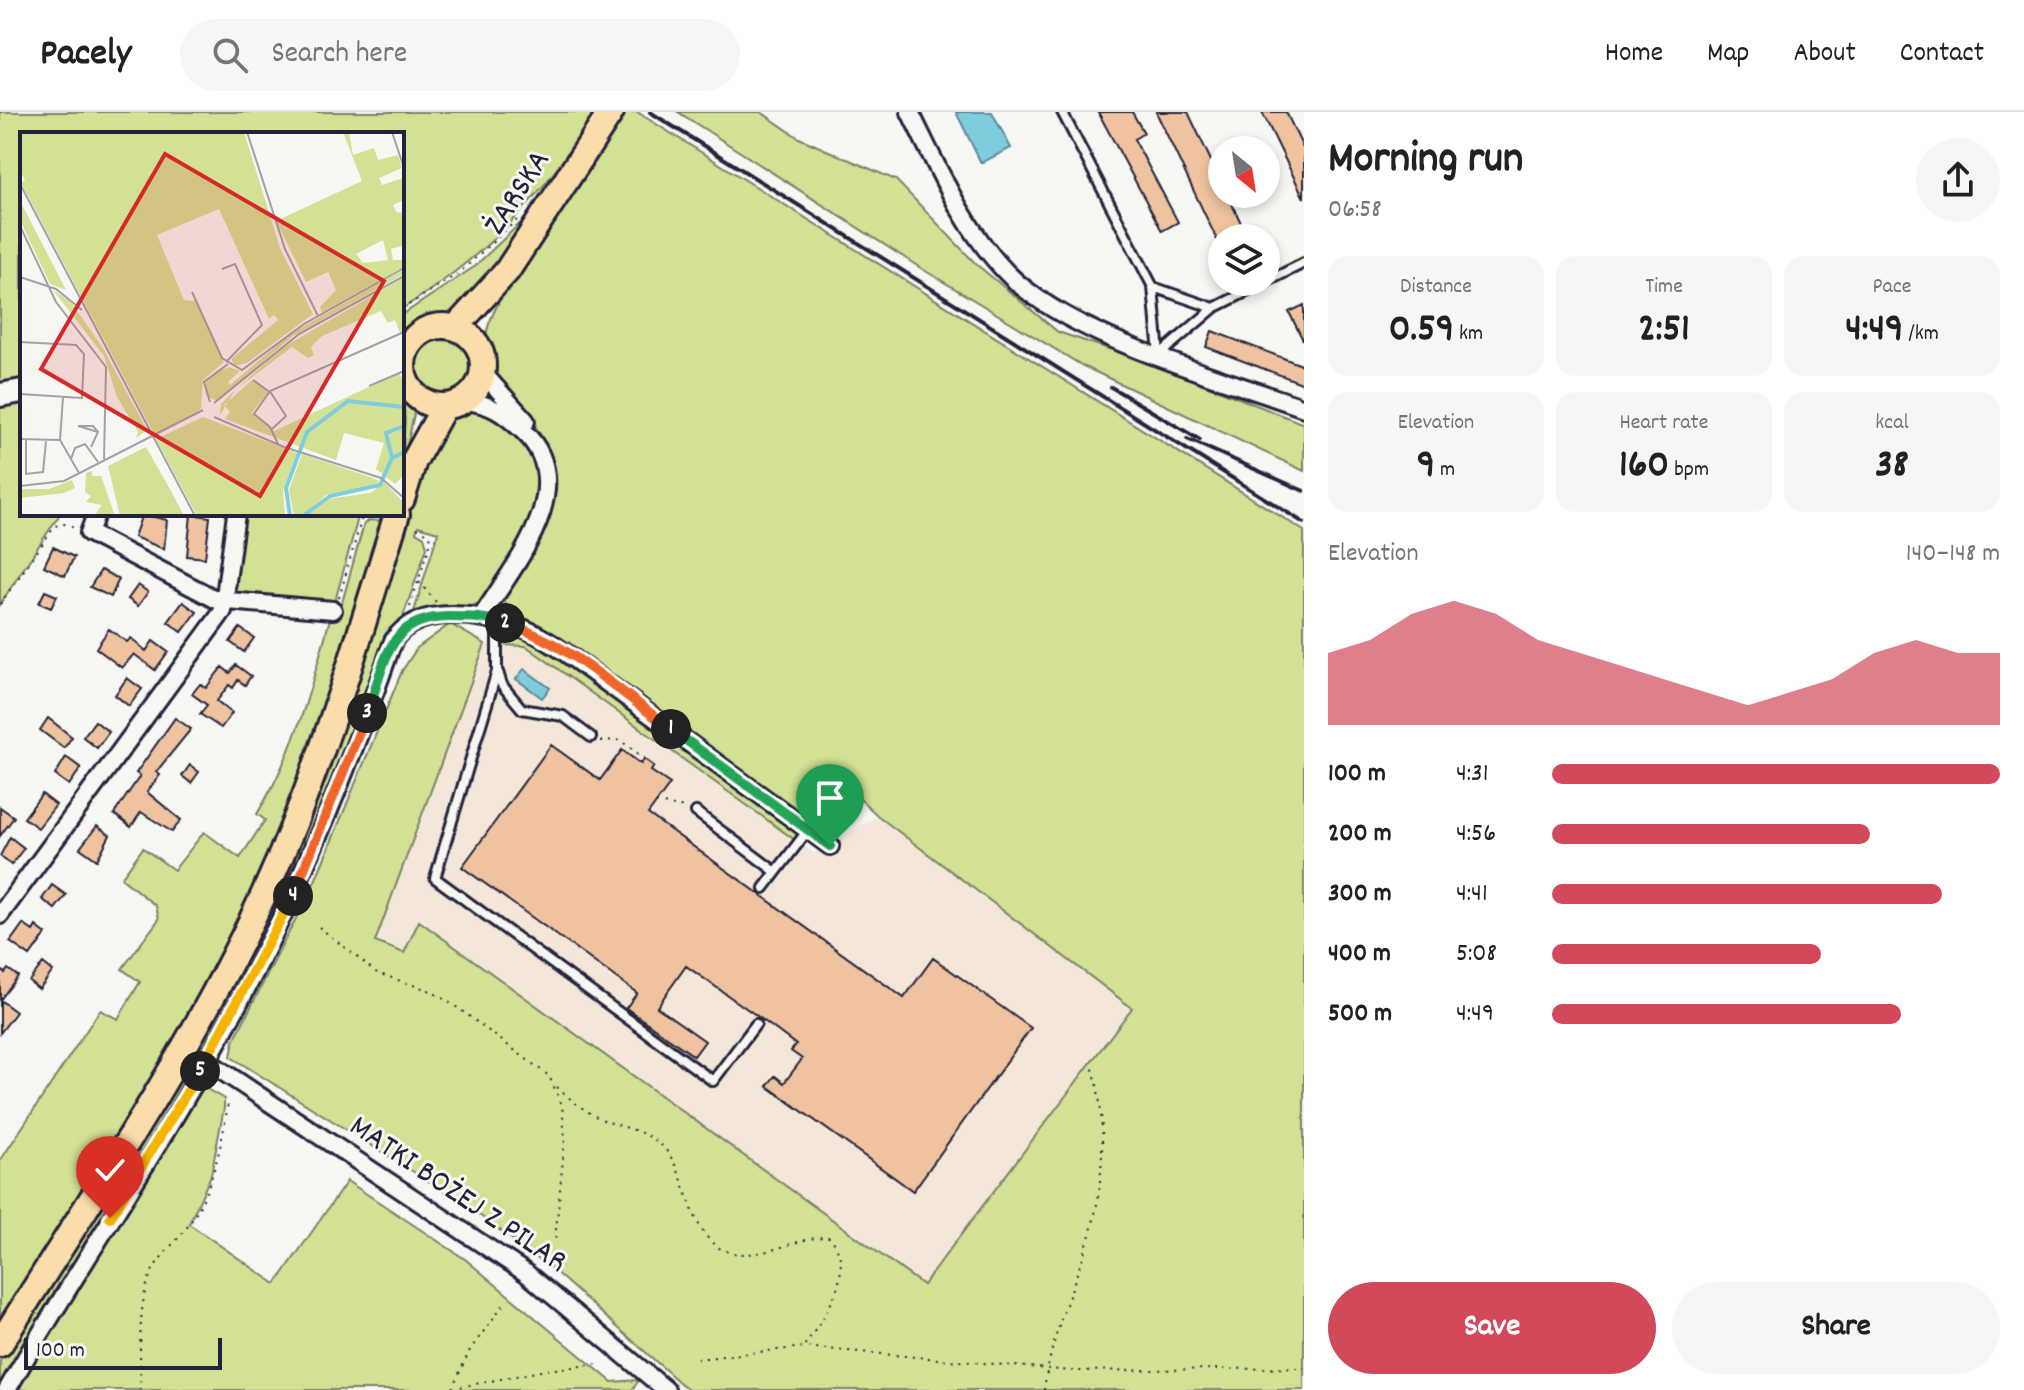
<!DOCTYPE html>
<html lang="en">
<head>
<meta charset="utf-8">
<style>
	body { margin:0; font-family:Dekko,sans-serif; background:#f6f6f6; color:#202124; height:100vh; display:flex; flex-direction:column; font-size:30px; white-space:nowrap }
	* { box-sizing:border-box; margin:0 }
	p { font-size:26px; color:#757577 }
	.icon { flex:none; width:44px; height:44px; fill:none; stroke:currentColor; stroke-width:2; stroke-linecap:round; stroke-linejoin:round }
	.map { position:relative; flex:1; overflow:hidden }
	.details { display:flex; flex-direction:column; background:#fff; width:720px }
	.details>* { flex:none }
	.needle { width:52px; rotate:150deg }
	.controls { position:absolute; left:1208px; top:24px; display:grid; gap:16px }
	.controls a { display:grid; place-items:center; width:72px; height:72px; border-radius:50%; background:#fff; box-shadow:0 4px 12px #0003; font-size:40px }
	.scale { position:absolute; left:24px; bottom:20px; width:198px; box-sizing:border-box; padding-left:8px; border:4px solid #22223b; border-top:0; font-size:22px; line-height:28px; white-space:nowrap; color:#22223b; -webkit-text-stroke:6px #f6f6f2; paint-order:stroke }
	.pin { position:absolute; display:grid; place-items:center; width:68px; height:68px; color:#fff; margin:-82px -34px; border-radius:50% 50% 50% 0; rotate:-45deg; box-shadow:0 0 8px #0007 }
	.pin .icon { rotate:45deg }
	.km { position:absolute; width:40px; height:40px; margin:-20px; border-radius:50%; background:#222; color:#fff; font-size:22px; line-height:40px; text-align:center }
	.round { display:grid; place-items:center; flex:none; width:84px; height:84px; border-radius:42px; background:#f6f6f6 }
	.summary { display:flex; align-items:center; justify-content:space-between; height:136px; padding:0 24px }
	h1 { font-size:44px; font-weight:700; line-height:60px }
	.figures { display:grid; grid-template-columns:repeat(3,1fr); gap:12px; height:136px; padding:8px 24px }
	.figures div { display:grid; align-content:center; border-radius:20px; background:#f6f6f6; text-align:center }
	.figures b { font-size:40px; font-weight:700 }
	.figures small { font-size:22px; font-weight:400 }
	.figures p { font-size:22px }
	.chart { height:224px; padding:16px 24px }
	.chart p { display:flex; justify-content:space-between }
	.chart svg { width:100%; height:144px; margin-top:8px; fill:#d1495b; opacity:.7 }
	.primary-button { display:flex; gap:16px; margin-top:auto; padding:16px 24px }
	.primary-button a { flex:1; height:92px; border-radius:48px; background:#d1495b; color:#fff; font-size:32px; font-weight:700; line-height:92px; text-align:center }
	.primary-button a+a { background:#f6f6f6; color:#202124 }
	ul { padding:0 24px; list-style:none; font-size:26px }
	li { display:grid; grid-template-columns:128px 96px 1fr; align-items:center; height:60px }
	li i { height:20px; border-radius:10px; background:#d1495b }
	header { display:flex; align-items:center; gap:48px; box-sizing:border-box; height:112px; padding:0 40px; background:#fff; border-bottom:2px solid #e0e0e0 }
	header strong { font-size:38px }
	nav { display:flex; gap:44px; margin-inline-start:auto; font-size:28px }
	.search { width:560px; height:72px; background:#f6f6f6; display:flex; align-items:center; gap:20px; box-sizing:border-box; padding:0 28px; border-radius:44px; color:#757577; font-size:30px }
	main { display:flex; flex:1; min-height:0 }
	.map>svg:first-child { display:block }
	.built { fill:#f4e7d9 }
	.green { fill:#d2e194; stroke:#7a8268; stroke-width:2 }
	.water { fill:#7fccde; stroke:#5a889d; stroke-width:2 }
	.building { fill:#efc39f; stroke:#22223b; stroke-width:2 }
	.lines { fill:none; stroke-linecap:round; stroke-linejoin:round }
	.lane-casing { stroke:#22223b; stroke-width:14 }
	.street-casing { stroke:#22223b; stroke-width:22 }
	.secondary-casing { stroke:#22223b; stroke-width:28 }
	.primary-casing { stroke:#22223b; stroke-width:30 }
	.path { stroke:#22223b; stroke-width:2; stroke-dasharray:2 6; stroke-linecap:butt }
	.lane { stroke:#f6f6f2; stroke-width:8 }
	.street { stroke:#f6f6f2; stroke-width:16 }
	.secondary { stroke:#f6f6f2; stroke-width:22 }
	.primary { stroke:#fbddab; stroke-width:24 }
	.rail { stroke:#22223b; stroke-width:4 }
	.split-1-casing { stroke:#fff; stroke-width:16 }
	.split-2-casing { stroke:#fff; stroke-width:16 }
	.split-3-casing { stroke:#fff; stroke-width:16 }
	.split-4-casing { stroke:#fff; stroke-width:16 }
	.split-5-casing { stroke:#fff; stroke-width:16 }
	.split-6-casing { stroke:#fff; stroke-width:16 }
	.split-1 { stroke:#22a559; stroke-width:10 }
	.split-2 { stroke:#f0652b; stroke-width:10 }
	.split-3 { stroke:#22a559; stroke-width:10 }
	.split-4 { stroke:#f0652b; stroke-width:10 }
	.split-5 { stroke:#f5b400; stroke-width:10 }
	.split-6 { stroke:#f5b400; stroke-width:10 }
	.labels { text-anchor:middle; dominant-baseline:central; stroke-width:6; stroke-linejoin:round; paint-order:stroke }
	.street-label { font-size:32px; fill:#22223b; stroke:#f6f6f2 }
	.inset-river { fill:none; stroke:#7fccde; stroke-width:4 }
	.inset-road { fill:none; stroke:#a1a1a9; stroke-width:2 }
	.view { fill:#d62828; fill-opacity:0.15; stroke:#d62828; stroke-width:4 }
	.inset-edge { fill:none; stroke:#22223b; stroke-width:4 }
</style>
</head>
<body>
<header>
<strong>Pacely</strong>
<div class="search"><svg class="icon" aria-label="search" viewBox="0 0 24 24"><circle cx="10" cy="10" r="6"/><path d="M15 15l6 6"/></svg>Search here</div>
<nav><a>Home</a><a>Map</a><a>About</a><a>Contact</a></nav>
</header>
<main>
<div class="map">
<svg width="1304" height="1278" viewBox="0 0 1304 1278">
	<rect width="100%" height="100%" fill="#f6f6f2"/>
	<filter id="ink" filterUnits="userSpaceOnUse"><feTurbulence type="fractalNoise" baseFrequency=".0125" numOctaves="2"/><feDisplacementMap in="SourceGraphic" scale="16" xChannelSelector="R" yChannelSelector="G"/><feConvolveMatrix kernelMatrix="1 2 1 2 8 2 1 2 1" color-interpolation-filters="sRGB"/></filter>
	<g filter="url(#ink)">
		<path class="built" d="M485,532L526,534L814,741L878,704L1133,896L924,1173L420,809L404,842L375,830Z"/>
		<path class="green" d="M0,0H598C539,87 491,140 402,197V22H22V267L0,272Z
			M622,0H637L1304,419V1278H688L552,1157L463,1091L231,945L234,928L315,769L402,559L417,536L450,512L485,532L375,830L404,841L419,809L923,1173L1132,896L878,704L845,673L823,669L795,700L510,502L504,487L506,479C558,402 580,361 512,284C497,266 484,249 486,224C490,184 595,42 622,0Z
			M678,0H761L799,26L896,68L976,152L1058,220L1145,249L1304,312V359L1083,254L919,155Z
			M533,99L498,160L454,208L424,212L402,228V203L474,155Z
			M415 255a29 29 0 1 1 58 0a29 29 0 1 1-58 0Z
			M402,272L414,302L402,356L405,308Z
			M22,290V402H60L0,492V294Z
			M469,295L502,305L528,337L537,360L534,400L521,428L479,491L465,497L413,503L438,420L418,414L416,420L424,425L427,435L403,505L299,762L219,920L0,1278V1249L206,911L421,353L450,301Z
			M244,402H359L334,493L234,484Z
			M382,402H388L301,674L193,906L0,1220V1049L100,898L118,907L140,870L122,857L159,807L156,794L121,766L143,736L174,758L204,720L240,746L265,708L257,702C295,641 312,572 331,503L340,498L364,412L370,408L379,409Z
			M510,519L532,528L596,571L798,717L795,728L526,534L502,533Z
			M198,972L224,987V996L211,1063L189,1112L276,1172L347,1069L465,1147L612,1270L639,1268L632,1278H11Z"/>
		<path class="water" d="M956,0H992L1011,36L981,51Z
			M524,557L550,576L542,586L516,567Z"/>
		<path class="building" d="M1098,0H1132L1144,21L1134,27L1178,110L1162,119Z
			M1156,0H1188L1222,72V82H1227L1244,117L1218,130Z
			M1262,0H1286L1304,38V86Z
			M1304,193V230L1289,200Z
			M1212,219L1304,254V272L1206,235Z
			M142,402L167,408L164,437L134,425Z
			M191,402L210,405L205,446L187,444Z
			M53,435L74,445L65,464L44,454Z
			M101,458L119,467L111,485L90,475Z
			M138,473L148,480L138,494L128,487Z
			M45,479L57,484L51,496L39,491Z
			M183,490L197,500L182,520L168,510Z
			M240,516L254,526L244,540L230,530Z
			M109,517L127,530L131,526L146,539L153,529L168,540L155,558L134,542L122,556L96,536Z
			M236,553L251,564L245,573L238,568L233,576L229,573L217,589L232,601L221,616L200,602L207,593L192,582L200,572L206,576L222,555L230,561Z
			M127,566L142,577L129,594L115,583Z
			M48,606L72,625L64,636L40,618Z
			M175,606L191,617L156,660L160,663L147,680L181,708L172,720L141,700L131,715L114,702L140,664L136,661Z
			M95,609L109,620L97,636L83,625Z
			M551,633L600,668L622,638L641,652L644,647L654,654L651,659L670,672L648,702L904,886L933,846L1031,916L913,1079L767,974L775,964L784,971L802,947L791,939L796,933L760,906L686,854L657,895L705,929L694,944L626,896L637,881L462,755Z
			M66,645L81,656L69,673L55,663Z
			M190,653L199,660L191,671L182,664Z
			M42,682L56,693L38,716L24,706Z
			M0,695L14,705L0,724Z
			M97,714L110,723L97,748L80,736Z
			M10,725L24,736L11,753L0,744Z
			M52,773L66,783L55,797L42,787Z
			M23,812L33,819L36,814L46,822L30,844L10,830Z
			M43,851L53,859L39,877L29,869Z
			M0,857L5,861L8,857L18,864L0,888L16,900L0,921Z"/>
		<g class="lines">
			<g class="lane-casing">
				<path id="lane" d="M1062,0L1153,175L1214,196L1304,151
					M1153,175L1159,243
					M1159,243L1214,196
					M497,508V559L435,766L713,969L756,912
					M498,560L502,573L522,597L563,604L591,625
					M696,700L776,760
					M764,776L808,718"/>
			</g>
			<g class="street-casing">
				<path id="street" d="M910,0C938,56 963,116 1007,161C1070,226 1217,264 1304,296
					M483,261L526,309
					M464,289C490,291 504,301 523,319C582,374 514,453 482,504
					M96,402L89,421L217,488L333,498
					M0,803L223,499L236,402
					M207,949L526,1161L666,1278
					M7,1278C76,1158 155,1045 221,924C291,798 346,665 393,529C418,490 485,503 522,516C537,521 552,532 566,541L830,734"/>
			</g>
			<g class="secondary-casing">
				<path id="secondary" d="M402,234L409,233
					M402,257L403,258
					M0,283L22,279"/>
			</g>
			<g class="primary-casing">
				<path id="primary" d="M403 254a40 40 0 1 1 80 0a40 40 0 1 1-80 0Z
					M455,216L507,159L611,0
					M402,387L414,349L444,295
					M0,1232C93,1082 195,935 268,773C322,654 358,527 397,402"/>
			</g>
			<path class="path" d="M402,197L459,161L518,107
				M365,402L376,404
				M419,470L436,490
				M339,486L363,402
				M0,492L55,414L64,412L77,417
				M410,495L431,429L430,423L417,416
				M601,629L620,628L649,650
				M656,691L686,696
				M319,815L377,861L431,879L458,896L549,964L562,993L565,1026L555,1128
				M557,975C571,988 584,999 601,1007C622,1016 647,1018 663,1035C691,1064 688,1129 729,1140C765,1149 795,1124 830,1125C858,1160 825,1204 804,1234
				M697,1247L804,1235L1072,1259L1304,1256
				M452,1276L470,1238L506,1189
				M140,1278C141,1243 137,1200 149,1167C156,1145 180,1128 192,1108C213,1074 223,1029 228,990
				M445,1278L546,1258L598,1252
				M1044,1278C1051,1225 1073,1177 1089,1126C1104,1078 1108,999 1091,951"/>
			<use href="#lane" class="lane"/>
			<use href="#street" class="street"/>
			<use href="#secondary" class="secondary"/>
			<use href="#primary" class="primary"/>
			<path class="rail" d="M650,0L1304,411
				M1111,275L1200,328
				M1187,327L1304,379"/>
		</g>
	</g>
	<g class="lines" filter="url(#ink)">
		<g class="split-1-casing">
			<path id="split-1" d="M671,617L830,734"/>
		</g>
		<g class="split-2-casing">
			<path id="split-2" d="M505,511C566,529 619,579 671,617"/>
		</g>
		<g class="split-3-casing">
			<path id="split-3" d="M367,601C386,552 385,506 448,505C469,505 485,505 505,511"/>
		</g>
		<g class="split-4-casing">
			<path id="split-4" d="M293,784L367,601"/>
		</g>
		<g class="split-5-casing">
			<path id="split-5" d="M200,959L293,784"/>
		</g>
		<g class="split-6-casing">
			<path id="split-6" d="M110,1106L200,959"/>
		</g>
		<use href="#split-1" class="split-1"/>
		<use href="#split-2" class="split-2"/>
		<use href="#split-3" class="split-3"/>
		<use href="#split-4" class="split-4"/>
		<use href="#split-5" class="split-5"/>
		<use href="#split-6" class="split-6"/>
	</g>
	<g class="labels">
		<g class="street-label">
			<text transform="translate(519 82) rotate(-57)">ŻARSKA</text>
			<text transform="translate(457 1084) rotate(34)">MATKI BOŻEJ Z PILAR</text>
		</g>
	</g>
	<g transform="translate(20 20)">
		<rect width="384" height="384" fill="#f6f6f2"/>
		<path d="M0,0H224L260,116L293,182L227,231L215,234L211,227L258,188L254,183L249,187L199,77L137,103L164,168L175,169L204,230L183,248L181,277L135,304L1,51L5,48L0,38ZM323,0H329L333,23L354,16L358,28L378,23L382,36L359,46L362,53L383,46L381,39L384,42V68L373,73L376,80L384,81V113L371,117L373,128H384V135L302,181L300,175L316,158L308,140L286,150L256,89L342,49ZM363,108L368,128L343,131L336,122ZM0,69L46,158L30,152L0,88ZM384,137V142L273,204L197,269L186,264L185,251L194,241L209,235L220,239L208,250L210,253L270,202ZM384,145V199L380,201L375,188L368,191L361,179L302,204L291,215L294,223L288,226L272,215L215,258L200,283L201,272L211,262L262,216ZM33,158L51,170L83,216L127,298L116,306L118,300L97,265L84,224ZM379,241L384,250V343L375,352L356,337L364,311L324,301L316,328L205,287L210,280L204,273L232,248L248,260L232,281L254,299ZM183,285L277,321L263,358L265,384H177L136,307ZM126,315L151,359L164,384H100L88,334ZM282,322L353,346L359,349L354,355L306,363L282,384H274L269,358ZM72,339V344H81L95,384H74L82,373L66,370L71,364L65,360L66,341ZM52,348L55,356L44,361L0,366V357H29ZM364,350L384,371V384H285L307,367L351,361Z" fill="#d2e194" fill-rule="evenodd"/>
		<path class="inset-river" d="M372,326L366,301L384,294M270,384L266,356L287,300L328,269L384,275M283,384L310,364L360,353L372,326L384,320"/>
		<path class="inset-road" d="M227,0L265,117L298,184M372,0L384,36M0,52L175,384M0,94L36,170L86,235L84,327M202,137L215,132L242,193L206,230M0,145L36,157L62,178M172,160L202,226L222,238L284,192L384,136M0,210L56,213L64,222L62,266L0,262M233,248L251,261L266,284L252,297M349,254L384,239M190,270L184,250L208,232M194,271L279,202L384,144M194,285L264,315L361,346L384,366M0,307L40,308L59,341M6,307V342L23,340L26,309M40,308L43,265M258,312L250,295L234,282L250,259L384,200M71,315L78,300L58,294H73L78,300M51,327L55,316L65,312L78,330M0,354L44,349L183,278"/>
		<path class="view" d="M145,22L364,149L240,364L21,237Z"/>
		<rect width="384" height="384" class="inset-edge"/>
	</g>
</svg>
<div class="controls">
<a><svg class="needle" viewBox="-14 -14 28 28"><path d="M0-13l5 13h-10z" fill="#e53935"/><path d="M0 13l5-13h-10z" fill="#757577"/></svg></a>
<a><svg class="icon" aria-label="layers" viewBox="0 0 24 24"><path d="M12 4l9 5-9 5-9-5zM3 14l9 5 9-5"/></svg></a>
</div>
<div class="scale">100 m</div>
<div class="pin" style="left:830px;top:734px;background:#1e9e55"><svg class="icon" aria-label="arrive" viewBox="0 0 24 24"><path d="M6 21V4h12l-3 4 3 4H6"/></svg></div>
<div class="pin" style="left:110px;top:1106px;background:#d93025"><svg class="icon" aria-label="check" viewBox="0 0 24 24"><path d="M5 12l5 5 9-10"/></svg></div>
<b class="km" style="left:671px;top:617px">1</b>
<b class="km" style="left:505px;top:511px">2</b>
<b class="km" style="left:367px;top:601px">3</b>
<b class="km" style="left:293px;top:784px">4</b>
<b class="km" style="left:200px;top:959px">5</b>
</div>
<section class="details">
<div class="summary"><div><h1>Morning run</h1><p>06:58</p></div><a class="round"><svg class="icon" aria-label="share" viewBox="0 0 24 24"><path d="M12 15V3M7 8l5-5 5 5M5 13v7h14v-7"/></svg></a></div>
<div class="figures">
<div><p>Distance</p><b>0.59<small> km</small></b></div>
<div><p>Time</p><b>2:51</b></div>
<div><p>Pace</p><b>4:49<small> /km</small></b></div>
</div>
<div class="figures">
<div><p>Elevation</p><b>9<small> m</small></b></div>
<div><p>Heart rate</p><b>160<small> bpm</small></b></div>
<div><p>kcal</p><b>38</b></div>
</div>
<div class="chart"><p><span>Elevation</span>140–148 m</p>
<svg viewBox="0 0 160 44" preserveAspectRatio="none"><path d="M0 44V22L10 18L20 10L30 6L40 10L50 18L60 22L70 26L80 30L90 34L100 38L110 34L120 30L130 22L140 18L150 22L160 22V44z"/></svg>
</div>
<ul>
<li><b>100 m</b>4:31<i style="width:100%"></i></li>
<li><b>200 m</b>4:56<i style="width:71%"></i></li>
<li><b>300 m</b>4:41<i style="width:87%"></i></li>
<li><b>400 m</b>5:08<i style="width:60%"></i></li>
<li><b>500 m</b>4:49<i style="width:78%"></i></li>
</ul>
<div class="primary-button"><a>Save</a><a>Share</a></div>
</section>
</main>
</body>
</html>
